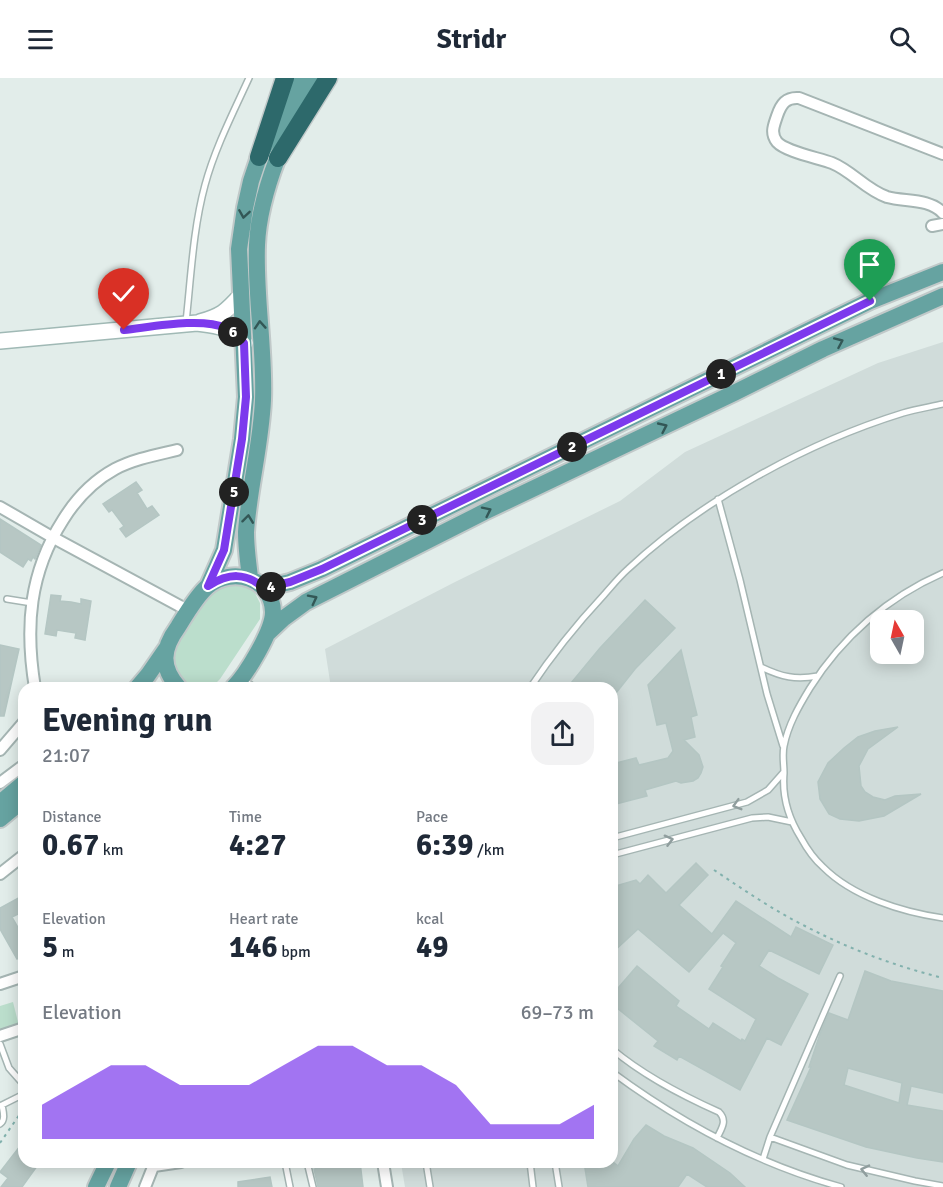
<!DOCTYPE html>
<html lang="en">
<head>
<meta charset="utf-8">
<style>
	body { margin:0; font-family:Signika,sans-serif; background:#f2f2f3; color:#1f2937; height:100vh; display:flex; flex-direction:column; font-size:22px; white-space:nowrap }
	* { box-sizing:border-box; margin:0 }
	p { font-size:20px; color:#747a83 }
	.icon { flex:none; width:33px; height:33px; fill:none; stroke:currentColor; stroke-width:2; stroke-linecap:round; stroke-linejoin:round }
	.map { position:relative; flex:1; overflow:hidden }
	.drawer { position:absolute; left:18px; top:604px; width:600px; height:486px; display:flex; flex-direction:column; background:#fff; border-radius:18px; box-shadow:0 3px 15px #0003 }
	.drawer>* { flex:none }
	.needle { width:39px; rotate:351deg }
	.buttons { position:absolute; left:870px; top:532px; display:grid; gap:12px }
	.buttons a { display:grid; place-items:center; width:54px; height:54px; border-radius:12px; background:#fff; box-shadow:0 3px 15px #0003; font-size:30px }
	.pin { position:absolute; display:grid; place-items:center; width:51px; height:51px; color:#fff; margin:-62px -26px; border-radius:50% 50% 50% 0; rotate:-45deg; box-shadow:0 0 6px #0007 }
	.pin .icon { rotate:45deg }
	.km { position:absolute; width:30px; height:30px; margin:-15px; border-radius:50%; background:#222; color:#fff; font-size:16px; line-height:30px; text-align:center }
	.round { display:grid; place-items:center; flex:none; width:63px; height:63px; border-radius:18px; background:#f2f2f3 }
	.overview { display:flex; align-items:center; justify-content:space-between; height:102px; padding:0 24px }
	h1 { font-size:33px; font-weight:700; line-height:45px }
	.metrics { display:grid; grid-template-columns:repeat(3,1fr); gap:9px; height:102px; padding:6px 24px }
	.metrics div { display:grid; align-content:center }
	.metrics b { font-size:30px; font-weight:700 }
	.metrics small { font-size:16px; font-weight:400 }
	.metrics p { font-size:16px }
	.chart { height:168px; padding:12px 24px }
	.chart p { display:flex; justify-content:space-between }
	.chart svg { width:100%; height:108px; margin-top:6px; fill:#7c3aed; opacity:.7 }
	header { display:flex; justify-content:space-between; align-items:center; height:78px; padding:0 24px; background:#fff; font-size:27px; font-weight:700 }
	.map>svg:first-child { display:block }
	.built { fill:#d0dcda; fill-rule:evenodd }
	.green { fill:#bbdecc }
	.building { fill:#b7c7c4; stroke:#b4c6c3; stroke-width:1.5; fill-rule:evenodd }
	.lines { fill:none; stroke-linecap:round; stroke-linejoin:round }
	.lane-casing { stroke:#a5b5b3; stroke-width:8 }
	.street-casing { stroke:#a5b5b3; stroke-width:14 }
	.secondary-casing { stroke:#a0b9b5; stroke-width:18 }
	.primary-casing { stroke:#c1c9c9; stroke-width:20 }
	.highway-casing { stroke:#c1c9c9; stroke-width:21 }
	.path { stroke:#82b1ad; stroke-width:2; stroke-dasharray:3 4.5; stroke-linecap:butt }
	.lane { stroke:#fff; stroke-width:5 }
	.street { stroke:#fff; stroke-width:10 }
	.secondary { stroke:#fff; stroke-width:15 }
	.primary { stroke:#66a3a1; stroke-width:16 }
	.highway { stroke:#2d696b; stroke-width:18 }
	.oneway { stroke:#335756 }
	.oneway2 { stroke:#909e9e }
	.route-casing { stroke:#fff; stroke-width:12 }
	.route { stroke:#7c3aed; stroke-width:8 }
</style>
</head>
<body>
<header><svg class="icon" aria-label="menu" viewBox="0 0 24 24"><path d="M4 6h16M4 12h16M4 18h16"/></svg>Stridr<svg class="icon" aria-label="search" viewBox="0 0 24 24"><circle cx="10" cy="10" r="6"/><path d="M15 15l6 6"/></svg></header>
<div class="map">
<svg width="943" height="1109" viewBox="0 0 943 1109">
	<rect width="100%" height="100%" fill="#e2edea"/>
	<path class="built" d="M943,264V1109H405L401,1085L612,1084V610H331L325,571L455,504L620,423L685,374L878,285ZM880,543H914V576H880Z"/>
	<path class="green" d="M231,503L253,511L260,525V541L220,601L215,606L205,610L188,608L181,602L173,587L172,574L206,514Z
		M13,924L19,948L0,954V928Z"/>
	<path class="building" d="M136,404L142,412L137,415L147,431L152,428L159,437L126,459L120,451L124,448L112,432L109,434L103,426Z
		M0,441L41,467L35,481L33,479L31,483L28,481L23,489L0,474Z
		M51,517L61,518L60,523L71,524L81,526V521L91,523L85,562L75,560L76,555L57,552L56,558L45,556Z
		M645,522L675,550L635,591L612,620V610H578L571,605L600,570Z
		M0,567L19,571L4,638H0Z
		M681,572L697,637L691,639L695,659L684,662L699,677L703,689L701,695L698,700L693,703L681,705L676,703L645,712L647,718L612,727V686L636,680L639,687L668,680L673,673L666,645L657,647L648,607Z
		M898,649L868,671L859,688L861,708L865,714L873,719L885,722L895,718L921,716L884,738L859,743L840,741L829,736L820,721L818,704L828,685L844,670L858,659L875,653Z
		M696,785L708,797L679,827L712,856L736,823L791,859L796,849L833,867L819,896L769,872L759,888L778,900L808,916L781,967L767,960L740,1012L679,978L677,982L654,968L658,963L612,926V917L637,888L679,923L676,928L709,951L713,945L741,963L742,961L745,963L756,941L709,911L723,889L721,888L736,865L723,855L689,894L638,851L612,875V809L636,802L640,806L648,797L666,815Z
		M24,817V833L12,839L24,860V877L17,881L0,851V830Z
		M865,893L891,903L943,913V1015L911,1008L907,1027L943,1033V1084L917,1080L866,1069L787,1042L811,989H809L820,956L829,935L848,942ZM848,990L902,1005L899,1025L844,1007Z
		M646,1047L664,1058L693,1070L730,1095L745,1109H707L687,1096L678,1109H588L584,1084H613L618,1088L634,1061Z
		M24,1063V1084H40L22,1109H1L8,1100L0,1094Z
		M348,1084H360L363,1109H318L314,1091Z
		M270,1099L272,1109H238V1104Z"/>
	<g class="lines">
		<g class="lane-casing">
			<path id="lane" d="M186,244C191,199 193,151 205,107C215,70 233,35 249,0
				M718,421L740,502L767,616L783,668
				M943,495C888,519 842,559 810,610C799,628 788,647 784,668C782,677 784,686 784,695C782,718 789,741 801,760C807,771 814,781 823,789C853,819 902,834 943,840
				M7,521L32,525
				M761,589C782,599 795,602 818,598
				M530,610C552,577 576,547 603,518C611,509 619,499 628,491C702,422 806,365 903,335C916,331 930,329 943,326
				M612,760L747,724L768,712L783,695
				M612,777L752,740L768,739L792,744
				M0,966L9,990L24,1007
				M612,971C644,998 681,1017 719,1034C728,1043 721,1051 717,1060
				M612,994C681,1045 758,1086 841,1109
				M0,1028L24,1016
				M0,1046C6,1042 3,1033 2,1027
				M770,1059L847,1087L915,1103L943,1108
				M763,1081L770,1059L840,898
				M285,1084L290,1109
				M307,1084L313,1109
				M426,1084L430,1109
				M530,1084L533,1109
				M555,1084L559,1109"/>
		</g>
		<g class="street-casing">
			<path id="street" d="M943,76L799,20C786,19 781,26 777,38C774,47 770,55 777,64C786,74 819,80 832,85C852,93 866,112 887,119C905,124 929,120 943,135
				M932,148L943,146
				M0,429L52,459L189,533
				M241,603L250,610
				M35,610C25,549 29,495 63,442C76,421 93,403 115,391C134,381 156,377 177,372
				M0,672L24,644
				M0,705L24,687
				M0,796L24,777
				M0,906L24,898
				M0,958L24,950
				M383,1084L387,1109
				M154,1088L181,1084
				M145,1109L155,1084"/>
		</g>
		<g class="secondary-casing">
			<path id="secondary" d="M200,244C221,238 226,234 241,217
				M0,263L197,245C220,248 227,248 245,265"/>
		</g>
		<g class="primary-casing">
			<path id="primary" d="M250,499C248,484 246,469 246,454C249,410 261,367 263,322C265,271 255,219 257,167C259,114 289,46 316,0
				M208,508L224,472L242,361L246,319L239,171L245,130L251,103L259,79L300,0
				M264,510L290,504L322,491L808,253L870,223L943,194
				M267,556L284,540L306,524L484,434L734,315L823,271L943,218
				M137,610L148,597L166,571
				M179,610C160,589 162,571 178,549C186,536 197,517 208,508C233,488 272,500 273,534C273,553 246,597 233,610
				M0,725L24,705
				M0,741L24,721
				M96,1109L108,1084
				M118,1109L129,1084"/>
		</g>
		<g class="highway-casing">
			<path id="highway" d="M259,79L285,0
				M278,80L328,0"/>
		</g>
		<path class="path" d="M714,792C744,812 773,832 805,848C849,871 895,888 943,900
			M0,1065L22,1033L24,1028"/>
		<use href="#lane" class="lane"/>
		<use href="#street" class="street"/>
		<use href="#secondary" class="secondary"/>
		<use href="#primary" class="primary"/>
		<use href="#highway" class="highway"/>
	</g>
	<defs><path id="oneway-chevron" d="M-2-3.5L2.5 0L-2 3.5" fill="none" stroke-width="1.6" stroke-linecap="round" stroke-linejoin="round" transform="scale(1.5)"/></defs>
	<g class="oneway">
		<use href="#oneway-chevron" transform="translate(244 136) rotate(99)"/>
		<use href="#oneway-chevron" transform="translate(260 247) rotate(-94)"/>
		<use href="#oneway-chevron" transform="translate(839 264) rotate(-24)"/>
		<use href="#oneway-chevron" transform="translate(663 349) rotate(-25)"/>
		<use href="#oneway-chevron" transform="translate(487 433) rotate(-26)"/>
		<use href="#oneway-chevron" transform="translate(248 441) rotate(-83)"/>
		<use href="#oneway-chevron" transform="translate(313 521) rotate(-27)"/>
	</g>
	<g class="oneway2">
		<use href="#oneway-chevron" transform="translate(737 727) rotate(164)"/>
		<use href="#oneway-chevron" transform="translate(669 762) rotate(-15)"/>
		<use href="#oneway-chevron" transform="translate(865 1092) rotate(-167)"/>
	</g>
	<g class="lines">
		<g class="route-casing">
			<path id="route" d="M124,252C152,249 201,239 226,250C234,254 239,260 244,265L246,319L242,361L224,472L208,508C229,495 245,494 264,510L290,504L322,491L870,223"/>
		</g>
		<use href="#route" class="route"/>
	</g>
</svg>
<div class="buttons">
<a><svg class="needle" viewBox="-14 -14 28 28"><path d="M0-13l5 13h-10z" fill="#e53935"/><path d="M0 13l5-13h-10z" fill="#747a83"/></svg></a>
</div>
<div class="pin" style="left:870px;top:223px;background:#1e9e55"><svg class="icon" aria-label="arrive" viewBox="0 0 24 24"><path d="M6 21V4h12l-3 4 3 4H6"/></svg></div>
<div class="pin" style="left:124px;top:252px;background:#d93025"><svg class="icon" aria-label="check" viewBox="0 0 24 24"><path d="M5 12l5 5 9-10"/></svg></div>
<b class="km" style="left:721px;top:296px">1</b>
<b class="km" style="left:572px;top:369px">2</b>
<b class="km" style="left:422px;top:442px">3</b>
<b class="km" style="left:271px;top:509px">4</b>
<b class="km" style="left:234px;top:414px">5</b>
<b class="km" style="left:233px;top:254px">6</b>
<section class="drawer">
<div class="overview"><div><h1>Evening run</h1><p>21:07</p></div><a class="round"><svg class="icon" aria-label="share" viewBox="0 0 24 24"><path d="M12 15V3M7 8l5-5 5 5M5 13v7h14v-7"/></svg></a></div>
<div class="metrics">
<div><p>Distance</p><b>0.67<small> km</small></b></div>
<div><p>Time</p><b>4:27</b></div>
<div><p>Pace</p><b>6:39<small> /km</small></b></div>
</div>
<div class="metrics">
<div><p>Elevation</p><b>5<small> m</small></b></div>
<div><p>Heart rate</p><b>146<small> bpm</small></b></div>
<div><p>kcal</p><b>49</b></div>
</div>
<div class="chart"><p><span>Elevation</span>69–73 m</p>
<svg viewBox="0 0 160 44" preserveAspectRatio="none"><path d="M0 44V30L10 22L20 14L30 14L40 22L50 22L60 22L70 14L80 6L90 6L100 14L110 14L120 22L130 38L140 38L150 38L160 30V44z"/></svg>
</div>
</section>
</div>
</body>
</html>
